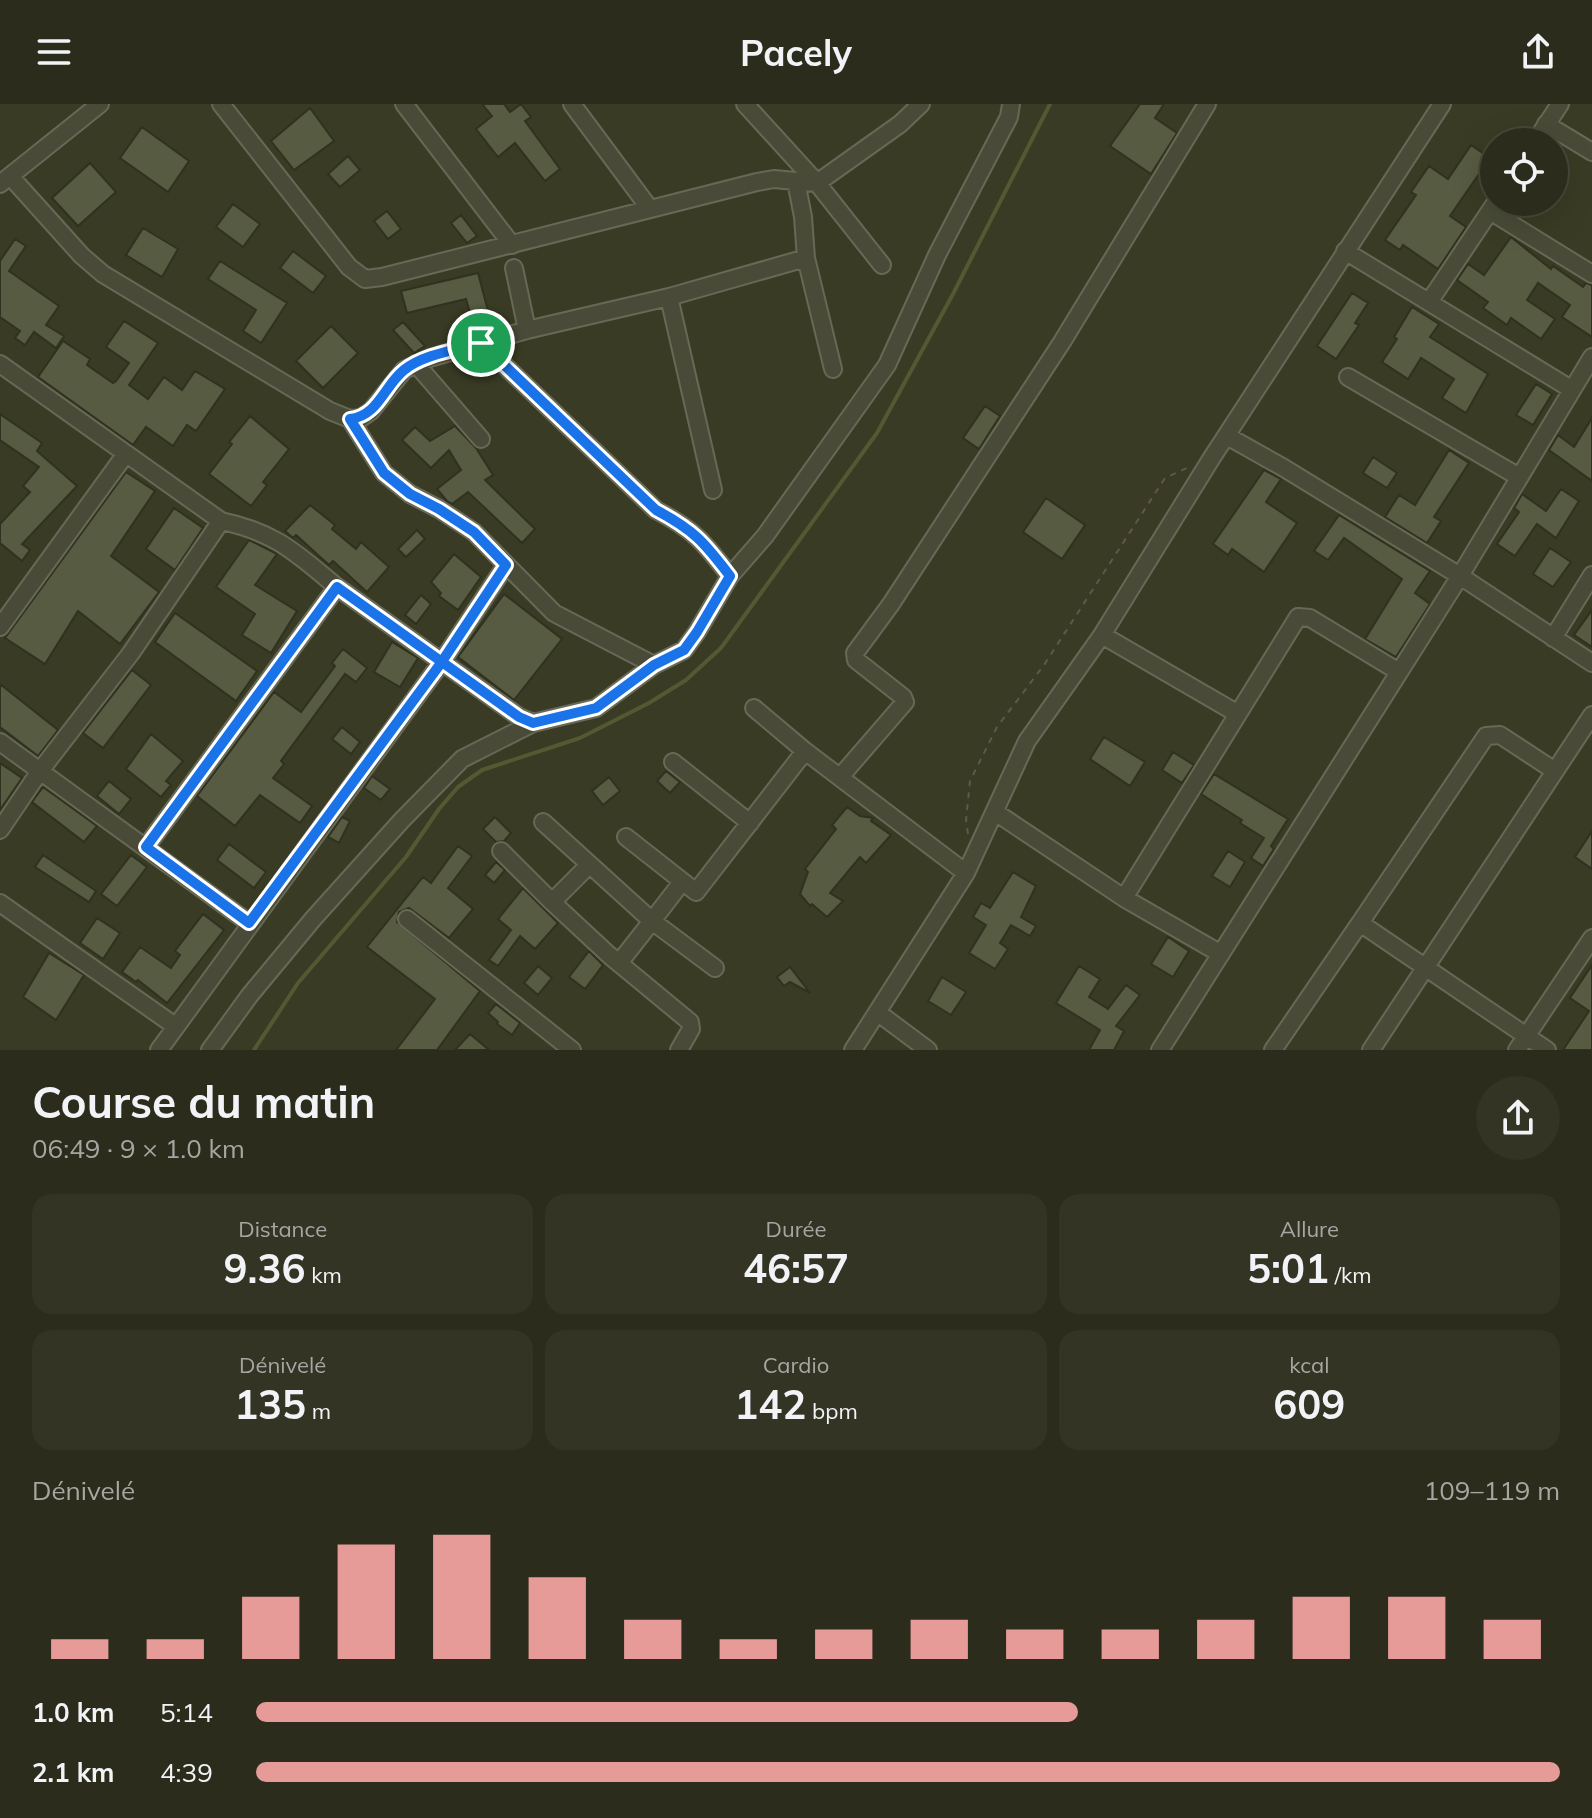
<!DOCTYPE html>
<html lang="fr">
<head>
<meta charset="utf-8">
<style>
	body { margin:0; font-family:Mulish,sans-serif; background:#333424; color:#f1f3f6; height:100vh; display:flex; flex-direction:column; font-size:30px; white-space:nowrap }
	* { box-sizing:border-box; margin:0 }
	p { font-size:26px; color:#a6a7a3 }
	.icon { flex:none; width:44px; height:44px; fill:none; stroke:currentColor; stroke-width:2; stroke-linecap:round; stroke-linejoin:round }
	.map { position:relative; height:946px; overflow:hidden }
	.drawer { display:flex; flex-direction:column; background:#2b2c1b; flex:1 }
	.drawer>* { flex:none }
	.tools { position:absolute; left:1480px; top:24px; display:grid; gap:16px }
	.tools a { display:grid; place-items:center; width:88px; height:88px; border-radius:50%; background:#2b2c1b; box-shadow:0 8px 32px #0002,0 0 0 2px #47483a; font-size:40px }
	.pin { position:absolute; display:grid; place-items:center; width:68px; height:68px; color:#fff; margin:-34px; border:4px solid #fff; border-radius:50%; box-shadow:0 2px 8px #0007 }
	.round { display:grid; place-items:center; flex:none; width:84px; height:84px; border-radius:42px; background:#333424 }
	.summary { display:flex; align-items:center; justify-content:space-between; height:136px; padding:0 32px }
	h1 { font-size:44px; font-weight:700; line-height:60px }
	.stats { display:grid; grid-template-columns:repeat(3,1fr); gap:12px; height:136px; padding:8px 32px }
	.stats div { display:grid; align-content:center; border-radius:20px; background:#333424; text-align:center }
	.stats b { font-size:40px; font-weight:700 }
	.stats small { font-size:22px; font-weight:400 }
	.stats p { font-size:22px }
	.chart { height:224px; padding:16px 32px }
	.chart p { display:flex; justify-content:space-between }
	.chart svg { width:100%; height:144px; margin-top:8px; stroke:#e69b98; stroke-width:6 }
	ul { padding:0 32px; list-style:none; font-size:26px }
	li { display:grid; grid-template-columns:128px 96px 1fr; align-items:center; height:60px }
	li i { height:20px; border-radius:10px; background:#e69b98 }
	header { display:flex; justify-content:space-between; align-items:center; height:104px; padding:0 32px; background:#2b2c1b; font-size:36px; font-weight:700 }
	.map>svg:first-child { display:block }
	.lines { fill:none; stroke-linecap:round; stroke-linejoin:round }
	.stream { stroke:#555832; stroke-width:4 }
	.building { fill:#575b41; stroke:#30321f; stroke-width:2 }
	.minor-casing { stroke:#676956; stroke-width:20 }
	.path { stroke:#5f584b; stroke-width:2; stroke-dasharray:6 6; stroke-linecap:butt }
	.minor { stroke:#494b38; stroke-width:16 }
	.route-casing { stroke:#fff; stroke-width:16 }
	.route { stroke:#1a73e8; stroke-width:10 }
</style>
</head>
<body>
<header><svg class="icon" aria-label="menu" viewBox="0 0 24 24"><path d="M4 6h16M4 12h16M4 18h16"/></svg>Pacely<svg class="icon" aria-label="share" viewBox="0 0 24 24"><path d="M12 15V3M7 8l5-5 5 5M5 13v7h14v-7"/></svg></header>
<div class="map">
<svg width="1592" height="946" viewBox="0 0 1592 946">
	<rect width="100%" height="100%" fill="#393b24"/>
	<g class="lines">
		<path class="stream" d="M254,946L298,879L406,753L439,705L458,683L482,666L580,634L649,599L686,576L721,544L877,329L953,190L1050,0"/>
	</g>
	<path class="building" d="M482,0H504L510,8L521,0L531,13L525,17L560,65L545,77L515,39L498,53L476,25L492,12Z
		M1140,0H1164L1155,14L1177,29L1151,70L1110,42Z
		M310,4L334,37L294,66L271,37Z
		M142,23L189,57L168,88L120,54Z
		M1471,41L1490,54L1450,112L1466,123L1438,165L1403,141L1400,146L1385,136L1416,91L1411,88L1429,62L1448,75Z
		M348,52L360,66L340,83L328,70Z
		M90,59L116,88L78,122L52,94Z
		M233,100L260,120L243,143L216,123Z
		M387,107L401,125L388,135L374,117Z
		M461,111L477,132L467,139L451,119Z
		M143,124L178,145L162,173L126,151Z
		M1511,133L1551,165L1553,162L1583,183L1586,179L1592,181V233L1562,213L1570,201L1538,179L1527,196L1555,215L1541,235L1511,214L1507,221L1483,204L1488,198L1457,176L1468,160L1484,171Z
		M15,135L26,142L9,167L59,202L46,221L64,232L56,244L34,228L25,241L15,234L20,227L0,213V157Z
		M293,147L326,172L313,189L280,164Z
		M220,157L287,199L261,239L243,227L256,206L208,175Z
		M478,169L492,222L475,227L466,195L407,209L401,187Z
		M1352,189L1368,199L1355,219L1359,221L1336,255L1317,242Z
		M1412,203L1439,220L1430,233L1488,270L1466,309L1442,294L1454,275L1421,254L1408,275L1382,258L1397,235L1394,233Z
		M124,217L158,239L129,281L148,295L164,273L182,286L195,267L225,285L196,327L187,321L173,342L146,323L133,341L38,273L63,237L90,255L87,261L113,279L116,277L129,259L106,243Z
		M403,218L425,242L414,249L393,226Z
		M331,222L358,249L323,284L296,257Z
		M1536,280L1552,290L1533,321L1516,311Z
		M985,302L1000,312L979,345L963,334Z
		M0,310L42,339L37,347L77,382L22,440L30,446L22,457L0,439V420L30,388L23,382L39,363L0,336Z
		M250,312L289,345L263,378L267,381L251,402L209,370L232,340L229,338Z
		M1592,314V377L1549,346L1558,331L1574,343Z
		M455,322L476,344L493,371L485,376L535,425L522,439L468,388L452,400L447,397L437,385L461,366L449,346L431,364L402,336L415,323L430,337Z
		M1449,346L1469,359L1434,413L1441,417L1427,439L1385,413L1399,391L1415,401Z
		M1373,353L1397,369L1387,384L1363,369Z
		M1264,366L1281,375L1266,398L1297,419L1264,468L1232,445L1228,451L1213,440Z
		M126,368L155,387L111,452L159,488L120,540L78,507L45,560L5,534Z
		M1561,385L1579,397L1556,434L1537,420L1515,452L1497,440L1519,408L1514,404L1522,390L1546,407Z
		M1046,394L1085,421L1062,455L1023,428Z
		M310,401L335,421L332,425L356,445L361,438L389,463L367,488L333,457L329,461L296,431L293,434L285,427Z
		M174,404L203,424L175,466L146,445Z
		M1339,411L1430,467L1415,489L1430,500L1396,553L1365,535L1402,475L1344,434L1328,456L1314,447Z
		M417,426L425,435L406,453L398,445Z
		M249,436L277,450L255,481L297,507L271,549L242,531L255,510L216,483Z
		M1550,444L1571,458L1553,483L1533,470Z
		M454,450L481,473L458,506L439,492L441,489L431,478Z
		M504,490L562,535L514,596L458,553Z
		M421,491L431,500L416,520L405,511Z
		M1592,506V543L1574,531Z
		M175,509L257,567L236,597L155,538Z
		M392,538L418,554L400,583L374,568Z
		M343,545L367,564L356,578L345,570L281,657L284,660L273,674L312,702L300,719L260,691L235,722L197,692L274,588L301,608L335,562L332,559Z
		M132,566L151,581L103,644L83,629Z
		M0,580L58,626L38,652L0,623Z
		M342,623L360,638L351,650L332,635Z
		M151,630L183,657L166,677L171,681L161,693L126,665Z
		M1104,633L1145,658L1130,682L1090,655Z
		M1173,648L1194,661L1182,679L1162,666Z
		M0,659L22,674L0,706Z
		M666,667L680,678L670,689L657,677Z
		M1214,670L1288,715L1271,742L1274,745L1263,762L1251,754L1264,734L1240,719L1242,716L1201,690Z
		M372,672L390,685L381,696L364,684Z
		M609,673L620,687L603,701L592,687Z
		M109,677L131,695L119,710L97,692Z
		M43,683L97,722L84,738L32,698Z
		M847,703L860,712L873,714L871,717L891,731L866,759L860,753L830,789L843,797L827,813L812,800L810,802L800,790L808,768L805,765L836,725L832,721Z
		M342,713L350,717L339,739L328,733Z
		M495,713L511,729L504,737L496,738L483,725Z
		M1592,727V765L1575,753Z
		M229,740L266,768L254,784L217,756Z
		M458,742L472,752L448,784L473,805L449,834L409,804L399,808L397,818L480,887L437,946H396L435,895L367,843L423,773L431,779Z
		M1228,747L1245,758L1230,783L1212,772Z
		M43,751L96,787L89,798L35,763Z
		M131,751L147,763L117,802L101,790Z
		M496,758L505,766L494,779L485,771Z
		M1013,768L1036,782L1021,813L1036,822L1030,832L1011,821L1000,839L1008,845L995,865L969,849L986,821L973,813L981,799L990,804Z
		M523,784L558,819L535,845L520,832L498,862L489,856L511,826L498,815Z
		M203,810L224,826L167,899L138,876L136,878L122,868L140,843L171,864L180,851L175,847Z
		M97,814L120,829L103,855L80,839Z
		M1168,833L1189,847L1173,873L1151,860Z
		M589,847L603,861L585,885L569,873Z
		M49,849L84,871L56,916L23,893Z
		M1592,861V946H1563L1589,907L1570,894Z
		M538,862L552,874L538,891L524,879Z
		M1079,862L1100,875L1089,893L1108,905L1126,881L1140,891L1116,922L1124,927L1114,946H1089L1100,926L1056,899Z
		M790,863L810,889L790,878L784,882L777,873Z
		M942,873L966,888L951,911L928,897Z
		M496,900L520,919L512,931L497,920L498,918L488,909Z
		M470,930L489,946H455Z"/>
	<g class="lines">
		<g class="minor-casing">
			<path id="minor" d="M221,0L349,163L365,175L382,173L757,78L774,75L817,79L900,20L921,0
				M404,0L512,141
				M572,0L650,105
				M745,0L817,79L882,161
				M1546,20L1592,48
				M1535,38L1560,0
				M10,72L82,152L103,170L330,307L350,315L361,314L371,307L404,266L430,254L527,226L669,193L806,154
				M796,77L803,113L806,154L833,265
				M0,80L100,0
				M1490,107L1592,170
				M1345,147L1571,285
				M514,164L527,226
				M669,193L713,386
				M1429,198L1496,98
				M481,239L656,406C694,426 704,438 730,472
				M0,260L221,417C275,428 296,449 337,483
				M416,260L481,335
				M1348,273L1519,373
				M350,315L384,369L410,390L439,405L474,428L554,509L654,561
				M1227,332L1284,364L1460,472L1592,559
				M0,523L125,351
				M1102,531L1238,610
				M1553,534L1592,471
				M754,604L805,647L966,769
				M0,638L249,819
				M673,658L750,719
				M841,672L905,598L903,593L856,556L855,549L891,500L1062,238L1207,0
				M995,708L1124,794L1221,850
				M543,718L652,817L619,859
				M0,726L40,667L131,549L221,417
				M626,733L696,788L805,647
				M146,743L337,483L519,613L533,619L596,604L654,561L684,546L697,528L730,472L765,432L887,261L937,151L1009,13L1011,0
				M501,747L552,798L589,761
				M682,778L652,817L715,864
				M1124,794L1298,513L1310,514L1399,568
				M552,798L609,851L690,918L691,925L679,946
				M0,799L175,922
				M407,815L572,946
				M1360,819L1486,632L1500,631L1555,667
				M877,908L928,946
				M159,946L441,559L506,461
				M210,946L250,891L313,815L402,716L462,655L533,619
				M853,946L966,769L1027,637L1102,531L1211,355L1442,0
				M1160,946L1460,472L1592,253
				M1273,946L1360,819L1547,946
				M1371,946L1592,611
				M1517,946L1592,834"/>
		</g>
		<path class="path" d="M968,730L966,716L970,677L997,623L1044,561L1165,374L1187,364"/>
		<use href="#minor" class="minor"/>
	</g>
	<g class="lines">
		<g class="route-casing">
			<path id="route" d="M481,239C457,246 424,250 404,266C384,282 378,312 350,315L384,369L410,390L439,405L474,428L506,461L441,559L249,819L146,743L337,483L519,613L533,619L596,604L654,561L684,546L697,528L730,472C704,438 694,426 656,406L481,239"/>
		</g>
		<use href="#route" class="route"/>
	</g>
</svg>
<div class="tools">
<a><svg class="icon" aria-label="locate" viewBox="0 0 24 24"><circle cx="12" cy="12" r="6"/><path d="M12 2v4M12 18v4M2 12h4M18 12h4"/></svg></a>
</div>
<div class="pin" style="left:481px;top:239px;background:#1e9e55"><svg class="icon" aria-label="arrive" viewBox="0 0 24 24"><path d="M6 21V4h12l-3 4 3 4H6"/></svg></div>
</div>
<section class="drawer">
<div class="summary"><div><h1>Course du matin</h1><p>06:49 · 9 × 1.0 km</p></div><a class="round"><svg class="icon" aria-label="share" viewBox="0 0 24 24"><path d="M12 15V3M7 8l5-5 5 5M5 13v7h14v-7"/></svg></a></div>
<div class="stats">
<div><p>Distance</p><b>9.36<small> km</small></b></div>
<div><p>Durée</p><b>46:57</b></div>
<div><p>Allure</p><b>5:01<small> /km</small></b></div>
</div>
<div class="stats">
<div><p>Dénivelé</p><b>135<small> m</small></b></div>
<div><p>Cardio</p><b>142<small> bpm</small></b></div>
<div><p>kcal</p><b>609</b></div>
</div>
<div class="chart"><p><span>Dénivelé</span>109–119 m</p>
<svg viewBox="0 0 160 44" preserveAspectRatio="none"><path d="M5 44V38M15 44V38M25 44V25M35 44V9M45 44V6M55 44V19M65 44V32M75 44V38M85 44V35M95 44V32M105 44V35M115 44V35M125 44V32M135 44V25M145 44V25M155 44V32"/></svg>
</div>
<ul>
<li><b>1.0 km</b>5:14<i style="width:63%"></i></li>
<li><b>2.1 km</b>4:39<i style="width:100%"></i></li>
</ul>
</section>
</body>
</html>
